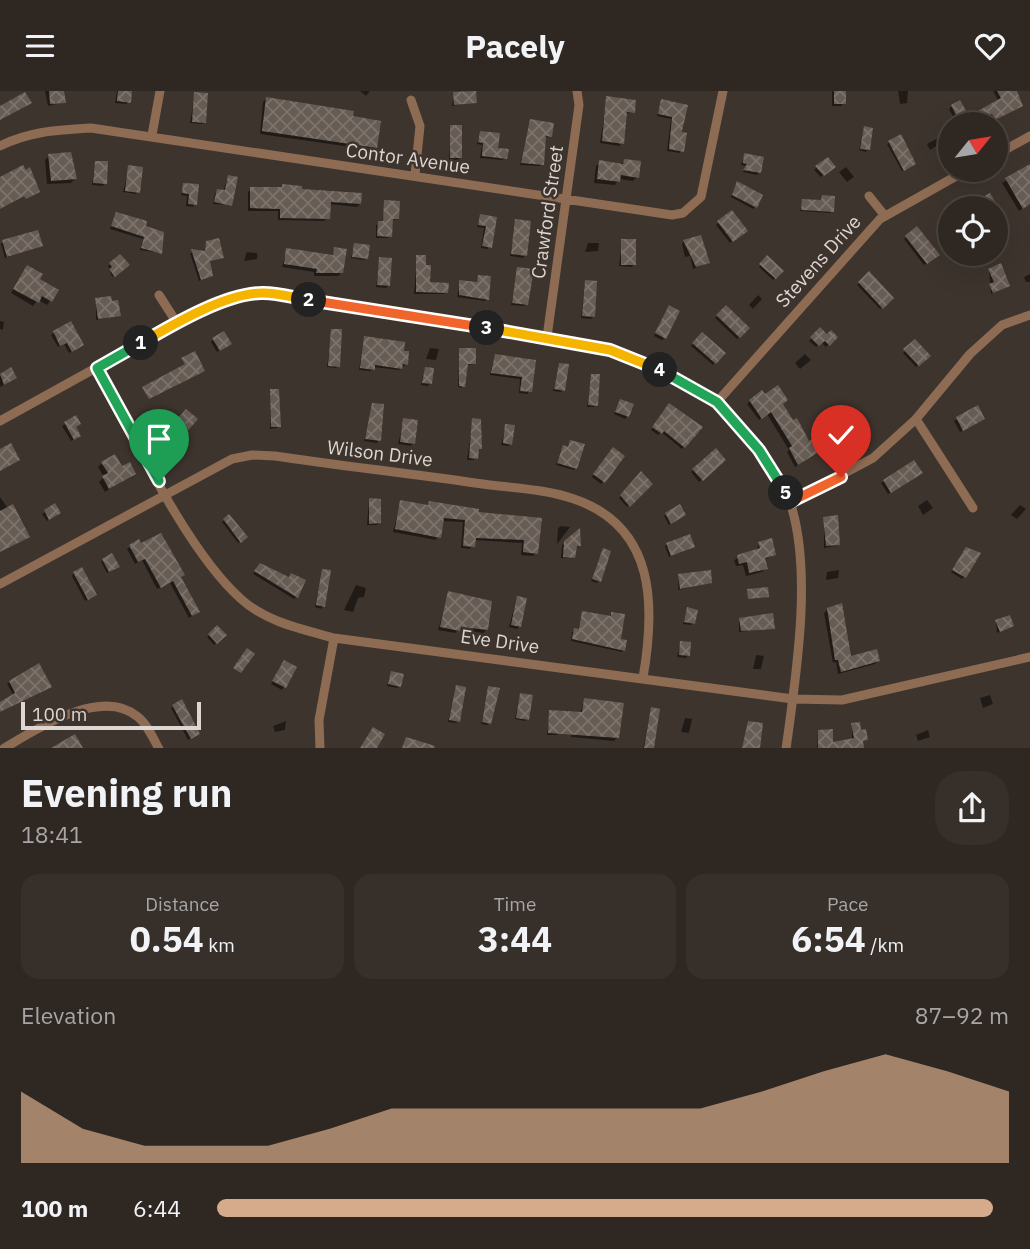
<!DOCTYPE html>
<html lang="en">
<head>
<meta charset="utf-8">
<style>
	body { margin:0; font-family:"IBM Plex Sans",sans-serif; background:#362f2a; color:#f1f3f6; height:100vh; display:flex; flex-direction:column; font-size:26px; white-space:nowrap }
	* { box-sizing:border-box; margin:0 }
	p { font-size:23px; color:#a7a5a5 }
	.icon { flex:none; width:38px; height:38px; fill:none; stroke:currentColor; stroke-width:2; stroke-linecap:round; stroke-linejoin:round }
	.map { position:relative; height:657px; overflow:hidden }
	.panel { display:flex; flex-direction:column; background:#2e2722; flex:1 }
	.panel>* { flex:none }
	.needle { width:46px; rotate:60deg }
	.fabs { position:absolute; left:938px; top:21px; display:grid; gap:14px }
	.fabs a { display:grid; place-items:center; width:70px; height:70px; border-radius:50%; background:#2e2722; box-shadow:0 7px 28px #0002,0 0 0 2px #494440; font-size:35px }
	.scale { position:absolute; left:21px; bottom:18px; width:180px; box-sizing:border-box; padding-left:7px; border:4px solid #ddd6d2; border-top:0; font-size:19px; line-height:24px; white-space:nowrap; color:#ddd6d2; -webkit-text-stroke:5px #3e342e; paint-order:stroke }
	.pin { position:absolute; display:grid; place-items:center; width:60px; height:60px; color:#fff; margin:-72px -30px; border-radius:50% 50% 50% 0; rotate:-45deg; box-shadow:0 0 7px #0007 }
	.pin .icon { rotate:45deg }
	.km { position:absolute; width:35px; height:35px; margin:-18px; border-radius:50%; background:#222; color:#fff; font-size:19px; line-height:35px; text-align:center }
	.round { display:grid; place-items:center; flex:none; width:74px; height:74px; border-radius:28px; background:#362f2a }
	.head { display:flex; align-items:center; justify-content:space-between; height:119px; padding:0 21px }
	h1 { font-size:38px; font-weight:800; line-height:52px }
	.figures { display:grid; grid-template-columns:repeat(3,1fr); gap:10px; height:119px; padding:7px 21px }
	.figures div { display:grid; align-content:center; border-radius:18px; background:#362f2a; text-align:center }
	.figures b { font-size:35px; font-weight:800 }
	.figures small { font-size:19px; font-weight:400 }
	.figures p { font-size:19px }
	.chart { height:196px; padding:14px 21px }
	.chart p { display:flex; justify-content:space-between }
	.chart svg { width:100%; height:126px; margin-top:7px; fill:#d6ab8b; opacity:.7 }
	ul { padding:0 21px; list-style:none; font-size:23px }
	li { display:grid; grid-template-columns:112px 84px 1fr; align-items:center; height:52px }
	li i { height:18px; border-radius:9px; background:#d6ab8b }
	header { display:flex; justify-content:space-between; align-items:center; height:91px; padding:0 21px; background:#2e2722; font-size:32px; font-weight:800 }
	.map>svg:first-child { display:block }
	.shadow { fill:#0007 }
	.building { fill:url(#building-cross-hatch) }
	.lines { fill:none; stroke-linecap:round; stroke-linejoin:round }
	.minor { stroke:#8e6b53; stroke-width:9 }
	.split-1-casing { stroke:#fff; stroke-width:14 }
	.split-2-casing { stroke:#fff; stroke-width:14 }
	.split-3-casing { stroke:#fff; stroke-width:14 }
	.split-4-casing { stroke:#fff; stroke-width:14 }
	.split-5-casing { stroke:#fff; stroke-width:14 }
	.split-6-casing { stroke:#fff; stroke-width:14 }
	.split-1 { stroke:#22a559; stroke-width:9 }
	.split-2 { stroke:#f5b400; stroke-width:9 }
	.split-3 { stroke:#f0652b; stroke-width:9 }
	.split-4 { stroke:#f5b400; stroke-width:9 }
	.split-5 { stroke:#22a559; stroke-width:9 }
	.split-6 { stroke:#f0652b; stroke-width:9 }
	.labels { text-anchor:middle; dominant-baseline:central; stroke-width:5; stroke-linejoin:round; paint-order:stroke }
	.street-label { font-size:19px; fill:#ddd6d2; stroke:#3e342e }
</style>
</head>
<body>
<header><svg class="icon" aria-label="menu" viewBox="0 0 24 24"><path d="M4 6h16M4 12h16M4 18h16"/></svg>Pacely<svg class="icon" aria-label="heart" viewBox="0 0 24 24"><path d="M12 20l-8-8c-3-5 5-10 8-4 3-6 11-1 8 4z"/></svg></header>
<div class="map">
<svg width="1030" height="658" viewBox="0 0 1030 658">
	<defs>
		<pattern id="building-cross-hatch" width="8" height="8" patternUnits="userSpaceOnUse" patternTransform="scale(1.75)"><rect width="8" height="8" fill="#675c54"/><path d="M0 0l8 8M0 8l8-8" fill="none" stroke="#7c736c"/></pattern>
	</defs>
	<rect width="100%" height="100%" fill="#3e342e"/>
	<path class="shadow" d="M45,0H63L64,11L48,15Z
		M117,0H130L127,13L115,12Z
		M360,0H370L366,5Z
		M832,0H844L842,15H832Z
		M898,0H908L907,12L900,13Z
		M993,0H1014L1017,17L992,31L988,24L972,33H957L949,18L952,15L968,27L999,11Z
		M195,2L204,31L202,33L190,32Z
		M454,3L476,11L452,15Z
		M607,7L633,21L625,23L620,55L600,52Z
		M266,8L351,27L375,56L372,59L260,43L263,11Z
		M662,10L686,15L680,62L667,60L671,28L657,25Z
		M530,30L550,45L544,47L540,75L520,74Z
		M451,36L460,66L458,69H449Z
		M864,37L868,58L866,61L859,59Z
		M480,42L505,67L503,69L480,67L482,54L477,53Z
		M940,46L943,51L930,59L927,53Z
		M889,51L912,75L902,80L887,53Z
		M745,64L759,82L757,84L743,81L746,75L741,74Z
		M49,65L75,88L71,92L47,93L45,69Z
		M827,68L833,75L821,86L814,79Z
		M625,69L637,86L633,90L619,88L615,94L594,92L596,75L600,71L620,74Z
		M95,71L105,92L103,95L92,94Z
		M1030,75V113L1019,120L1002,92Z
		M129,76L138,101L136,103L123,101Z
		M846,76L854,86L847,91L839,81Z
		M228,86L231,114L213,113L215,102L223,101Z
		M184,94L195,113L193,116L186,115L187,105L181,104Z
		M736,94L755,116L753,118L731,106Z
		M283,95L300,99L360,113L357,116L329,113L325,130L278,129V120H248V101L251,98H280Z
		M822,106L833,120L830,122L800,120L803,110L820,111Z
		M980,109L994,112L981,117L978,112Z
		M385,111L397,128L391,130L388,147H376V134L382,132Z
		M732,121L746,139L730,152L716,134Z
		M116,123L144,136L160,162L140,159L143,148L110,138Z
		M481,124L495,127L488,158L481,157L484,137L477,136Z
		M516,130L525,164L523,167L510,165Z
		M917,137L938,163L924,174L904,148Z
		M622,150L634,173L632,176L619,175Z
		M684,150L708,172L693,178L690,165L685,166L682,153Z
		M3,151L41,155L5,167L1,153Z
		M207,151L222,166L209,171L211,185L199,190L190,162L204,161Z
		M588,152H599L598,160L585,161Z
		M355,154L366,167L364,169L351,167Z
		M335,158L341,182L338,185H314V181L282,176L287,159L331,166Z
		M247,161L257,162V168L244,170Z
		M120,165L127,174L112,186L108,175Z
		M417,166L429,192L447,201L444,203H414Z
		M767,167L781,180L773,189L759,176Z
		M380,168L389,194L386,197L376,196Z
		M27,176L50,210L47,214L38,209L33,215L11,202Z
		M518,178L526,213L524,215L511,214Z
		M989,179L1006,196L991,203Z
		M869,183L892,207L880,218L857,194Z
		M1030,183V191H1026L1024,186Z
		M479,186L487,208L485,210L457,206L460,191L476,192Z
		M585,190L593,226L591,228L581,227Z
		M758,204L762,208L753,218L749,214Z
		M96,209L111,212L119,224L96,229Z
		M669,216L665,247L662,249L654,245Z
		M726,216L748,237L737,248L715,227Z
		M0,230L4,231L3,239L0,238Z
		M70,233L80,256L69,262L64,253L58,256L51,244Z
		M820,238L827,246H836L826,256L821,251L816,256L809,250Z
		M332,239L338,275L336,277L327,276Z
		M702,243L724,262L713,274L691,255Z
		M364,247L402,261L406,273L399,279L373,276L371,280L359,279Z
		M213,248L227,255L217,261L211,251Z
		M915,250L928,264L916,276L903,262Z
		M430,257L439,258L436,269L426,268Z
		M460,259L475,273L466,274L462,297L458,296Z
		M805,263L811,269L800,278L795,272Z
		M495,265L534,271L528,303L519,302L520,288L490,284Z
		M559,273L563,299L561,301L553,300Z
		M425,277L430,292L428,295L421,294Z
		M11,279L13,289L0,296V285Z
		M592,284L596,314L594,316H587Z
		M271,300L279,335L277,337L270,338Z
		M620,310L627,325L625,328L614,323Z
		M750,310L781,313L808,352H831L795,376L787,361L789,359L767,323L759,329L747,313Z
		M373,314L379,349L377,352L364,350Z
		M667,316L700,337L682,358L661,341L658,344L651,339Z
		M977,317L981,330L960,341L954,330Z
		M187,320L196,329L170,358L160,349Z
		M75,327L77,347L71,350L62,335Z
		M404,328L413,352L411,355L398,353Z
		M473,329L480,357L474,369H467Z
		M506,335L511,353L508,355L501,354Z
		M571,351L576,377L574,379L556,374L561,359L567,358Z
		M716,359L724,369L699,391L691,381Z
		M611,360L623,365L601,393L592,386Z
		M102,372L121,378L134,383L105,401L99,391L104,386L98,376Z
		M641,382L650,393L627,416L619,407Z
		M918,384L888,403L881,392L884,390Z
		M0,406L28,446L0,461Z
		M369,409L379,432L377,434H367Z
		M927,409L933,417L923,424L918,415Z
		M401,410L426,415L430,411L477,423L540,429L536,462L533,465L521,464L522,452L474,449L470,458L461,457L463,431L442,430L436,449L393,441Z
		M1020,414L1026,418L1017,428L1011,424Z
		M55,415L57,424L47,430L42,423Z
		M666,423L682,426L669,434L664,425Z
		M229,425L246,446L238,452L222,431Z
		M824,427L839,453L836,455L824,457Z
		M561,435L570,436L557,453L558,437Z
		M578,440L579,455L575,457L574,466L561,467L562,454Z
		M138,451L180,487L195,523L189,527L170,492L157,498L142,469L135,473L127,458Z
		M667,453L690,458L669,466L665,455Z
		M759,453L774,463L764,469L766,477L762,481L746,485L743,474L736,475L734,469L756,460Z
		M603,459L599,490L597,492L591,490Z
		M965,460L964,486L962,488L951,481Z
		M103,469L115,478L107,482L101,471Z
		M258,476L304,490L296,506L294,508L253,483Z
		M839,479L838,487L826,489L827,481Z
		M323,480V515L321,518L315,516Z
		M74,482L92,506L85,510L72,485Z
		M679,485L710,492L678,499Z
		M356,494L366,497L364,506L358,507L353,521L344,519Z
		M449,502L486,539L483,542L459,538L455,542L438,539Z
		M517,507L519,536L517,538L509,536Z
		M687,518L693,532L691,534L683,533Z
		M827,519L850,567L878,570L875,573L838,583L836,571L833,572L824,522Z
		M583,522L609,526L612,523L624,559L622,561L571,550L572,541L578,540Z
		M739,529L773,537L739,541Z
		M996,531L1012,535L997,542Z
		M217,536L224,544L214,554L207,546Z
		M681,552L688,564L686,567L677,566Z
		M756,564L764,565L761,578H753Z
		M282,573L295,576L282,599L271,593Z
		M391,582L400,595L397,597L387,595Z
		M10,591L50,596L0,621V613L14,605L7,593Z
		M456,596L458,630L456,632L448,631Z
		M488,597L490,632L487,634L481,633Z
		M520,604L528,628L525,630L515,628Z
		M990,604L993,613L983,617L980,607Z
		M584,609L617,646L614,650L571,646L572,626L580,623Z
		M173,615L196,645L188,649L171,617Z
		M651,618L658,619L652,658H643Z
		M550,621L560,642L557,644H547Z
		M685,627L692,628L689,642L681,641Z
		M286,630L285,639L275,641L273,635Z
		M748,632L761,634L758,658H742Z
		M852,634L866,649L861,651L862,658H817L818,641L832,653L852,649Z
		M928,639L930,646L918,650L916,644Z"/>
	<path class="building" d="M49,0H64L66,12L50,13Z
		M118,0H132L131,12L117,10Z
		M476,0L477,12L454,14L453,1Z
		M834,0H846V13H834Z
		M997,0H1017L1023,15L995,29L992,23L973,33H954L959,30L951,14L960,9L969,25L1001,7Z
		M25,1L32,12L0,29V15Z
		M194,1L208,2L206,32L192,31Z
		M606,5L636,9L635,22L627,21L624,53L602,50Z
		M266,6L354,20L353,25L381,30L377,57L262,40Z
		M661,8L688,14L682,41L687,42L684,61L669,58L672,26L658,23Z
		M530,28L554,32L552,46L546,45L544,74L521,72Z
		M450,34H462V67H450Z
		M864,35L873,37L870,59L860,58Z
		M480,40L500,42L498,57L509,58L507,68L482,65L483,52L478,51Z
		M901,43L916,73L904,80L888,50Z
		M71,61L77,88L51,90L48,63Z
		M744,62L764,66L761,82L743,79L747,73L743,72Z
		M828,66L836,76L824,85L815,75Z
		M624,68L641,70L639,87L621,84L620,91L597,88L599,69L623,73Z
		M95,70H108L107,93L93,92Z
		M1030,73V113L1023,118L1005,87Z
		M23,74L26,79L30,76L40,101L26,108L24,105L0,118V86Z
		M128,74L143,76L140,102L125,100Z
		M228,84L238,86L232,115L214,111L217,98L225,99Z
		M737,90L763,104L757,117L732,104Z
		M183,92L199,93L197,114L188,113L189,103L182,102Z
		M282,93L302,95V98L362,102L361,113L331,111L330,128L280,127V118L250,117V96H282Z
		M990,102L996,112L984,117L979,108Z
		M822,104L835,105L834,121L801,119L802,108L821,109Z
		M384,109L400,110L399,128H393L392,146L377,145L378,130H383Z
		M732,119L748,140L733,151L717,130Z
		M116,121L147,130L146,135L164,141L162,163L141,157L144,146L111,135Z
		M480,123L497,126L492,157L482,155L486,135L478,134Z
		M515,128L531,130L527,165L511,163Z
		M917,135L940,164L927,173L905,145Z
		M38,139L43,155L7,166L2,149Z
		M701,144L710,172L696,176L683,149Z
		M219,147L224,167L210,170L213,185L201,189L191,158L205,160L206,150Z
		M621,148H636V174H621Z
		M354,152L370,154L368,168L352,166Z
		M334,156L347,158L343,182H316L317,178L284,173L286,157L333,164Z
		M120,163L130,174L115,186L109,178L112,176L109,172Z
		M416,164H426V174H431L430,191L449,192L448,202L416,201Z
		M767,164L784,180L776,188L759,173Z
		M379,166L392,167L390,195L377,194Z
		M1001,172L1010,195L993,202L989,193L994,191L988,178Z
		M27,174L43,183L40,188L59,199L52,211L42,205L39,212L13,198Z
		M517,176L534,178L528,214L512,212Z
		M869,180L894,207L883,218L858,191Z
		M478,184L491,185L489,209L459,204V189L477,191Z
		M585,189L597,190L595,226L582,225Z
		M111,205L112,210L118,209L121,225L98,228L95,207Z
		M669,214L680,220L666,248L655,242Z
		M726,214L750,237L740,247L716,224Z
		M71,230L84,254L72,261L67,252L60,255L53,240Z
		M820,236L827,243L831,239L838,246L830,255L825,250L819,255L810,246Z
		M331,238H342L340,276L328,275Z
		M224,240L232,253L220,260L212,247Z
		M702,241L726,262L716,273L692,252Z
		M364,245L405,251L404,260H409L408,274L403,273L402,278L375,274V279L360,277Z
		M915,248L931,265L919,275L903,258Z
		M459,257H476V273H468L465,296L459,295Z
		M195,260L205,280L149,308L142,296L185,273L181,267Z
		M495,263L536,269L532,301L520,300L522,286L491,282Z
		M559,272L569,273L565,300L554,298Z
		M11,276L17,287L4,294L0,283Z
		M425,276L434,277L432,293L422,292Z
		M591,283H600L598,315L588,314Z
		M778,294L788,309L783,313L793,329L797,327L809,350L827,340L833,352L798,374L789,357L792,355L771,321L762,328L749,309L762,299L765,303Z
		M270,298H279L281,336H271Z
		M620,308L634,313L629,326L615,321Z
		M372,312L384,313L381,350L365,348Z
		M669,312L703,336L685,357L664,340L662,343L652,336Z
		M978,314L985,328L963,340L956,326Z
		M186,318L198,328L173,357L161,346Z
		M76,324L81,333L76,336L81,345L74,349L64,331Z
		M403,327L418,329L415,353L400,351Z
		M472,327L481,328L482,358H479L478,368L469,367Z
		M505,333L515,334L512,354L503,352Z
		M570,349L585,353L577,378L557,372L563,354L568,356Z
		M11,352L20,369L0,380V358Z
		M613,356L625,365L605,392L593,383Z
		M716,357L726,369L703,390L692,378Z
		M115,363L122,375L130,371L136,383L109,398L102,385L108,382L101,371Z
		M914,369L923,382L891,402L883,389Z
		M641,380L653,393L630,416L620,404Z
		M369,407L381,408V432L369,433Z
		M400,409L428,414L429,410L479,418V421L542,427L538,463L523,461L524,449L476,447L475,456L463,455L465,429L444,427L441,447L395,438Z
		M55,412L61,422L49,429L44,419Z
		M13,413L30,446L0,461V420Z
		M680,413L686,424L671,433L665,422Z
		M229,423L248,446L241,452L223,428Z
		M838,424L840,454L826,455L823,426Z
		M580,437L581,455H577L575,467L563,466L564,450Z
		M161,442L185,484L181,486L200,521L192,525L173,490L161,497L145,468L138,471L129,454L139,448L141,452Z
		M690,443L695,456L671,465L666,452Z
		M772,447L776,464L765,467L768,478L749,482L747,471L739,473L737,464L760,457L758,451Z
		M966,456L981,462L966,487L952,479Z
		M603,457L611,460L601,491L592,488Z
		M112,462L120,476L109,481L102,468Z
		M260,472L289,486L291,482L306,489L298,507L254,480Z
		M82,476L97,504L88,509L73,481Z
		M322,478L331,479L325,516L316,514Z
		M711,479L712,492L680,498L678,483Z
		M768,496L769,506L748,508L747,498Z
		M448,500L492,510L488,539L461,536L460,540L440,536Z
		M517,505L527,507L521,536L511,534Z
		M842,512L851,565L877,558L880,570L841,581L838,569H835L827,517Z
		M687,516L698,519L695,533L684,531Z
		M582,520L611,525V521L625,523L621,548L627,549L625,560L572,548L574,537L579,538Z
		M773,522L775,538L741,540L739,527Z
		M1010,524L1014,535L1000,541L995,529Z
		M217,534L227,544L217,553L208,543Z
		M680,550L691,551L690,565L679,564Z
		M247,557L255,563L241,582L233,577Z
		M284,569L297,576L286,597L272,590Z
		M39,572L52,596L0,621V611L15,602L9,590Z
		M391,580L404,583L401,596L388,593Z
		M456,594L466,596L460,631L449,629Z
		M488,595L500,597L491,633L482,631Z
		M520,602L533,604L529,629L516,627Z
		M584,607L624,612L619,647L548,642L549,619L582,621Z
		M182,608L200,643L191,648L172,614Z
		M651,616L660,618L654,657H644Z
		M748,630L763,632L760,657H742Z
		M860,631L861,639L866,638L868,649L863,650L864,657H818V639L833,638V651L854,647L851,632Z
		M373,636L385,643L377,657H360Z
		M75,643L83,657H51Z
		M406,646L435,655L434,657H402Z"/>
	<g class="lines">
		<path class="minor" d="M411,9L420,35L415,84
			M152,44L160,0
			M0,55C30,40 58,39 91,37L672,124L683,122L701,106L723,0
			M996,64L1030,45
			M869,105L885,125
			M159,204L177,232
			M547,246L579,14L577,0
			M97,277C133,344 186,459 241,508C266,531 302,538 334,547L793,608L842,609L1030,566
			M717,311L880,128L967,79
			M0,330L177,232L237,207L261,202C325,212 390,222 454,232C572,250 690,258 763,366C773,380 785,394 790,411C813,480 796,585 786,658
			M790,411L873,367L916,328
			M973,417L916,328L970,263L1002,234L1030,224
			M0,493L232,368L252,364L275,365C341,375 408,382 475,392C507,397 543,397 574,408C657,436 655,517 643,587
			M3,658C36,638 102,595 138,626C147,633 153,647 159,658
			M320,658L319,629L334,547"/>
	</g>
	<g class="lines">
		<g class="split-1-casing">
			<path id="split-1" d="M141,252L97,277L159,390"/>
		</g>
		<g class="split-2-casing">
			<path id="split-2" d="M141,252C172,234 224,203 261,202C276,201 294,207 309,209"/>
		</g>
		<g class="split-3-casing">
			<path id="split-3" d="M309,209L487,237"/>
		</g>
		<g class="split-4-casing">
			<path id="split-4" d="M487,237L610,259L660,279"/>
		</g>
		<g class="split-5-casing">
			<path id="split-5" d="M660,279L717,311L759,359L786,402"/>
		</g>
		<g class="split-6-casing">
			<path id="split-6" d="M786,402L790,411L841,386"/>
		</g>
		<use href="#split-1" class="split-1"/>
		<use href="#split-2" class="split-2"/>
		<use href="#split-3" class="split-3"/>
		<use href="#split-4" class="split-4"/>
		<use href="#split-5" class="split-5"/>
		<use href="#split-6" class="split-6"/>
	</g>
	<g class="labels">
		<g class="street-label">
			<text transform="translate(408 67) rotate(8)">Contor Avenue</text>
			<text transform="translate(547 121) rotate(-82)">Crawford Street</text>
			<text transform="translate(818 170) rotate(-48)">Stevens Drive</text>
			<text transform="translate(380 362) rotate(7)">Wilson Drive</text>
			<text transform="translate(500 550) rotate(8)">Eve Drive</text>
		</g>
	</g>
</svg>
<div class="fabs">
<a><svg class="needle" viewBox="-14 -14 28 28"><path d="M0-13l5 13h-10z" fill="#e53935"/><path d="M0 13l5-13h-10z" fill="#a7a5a5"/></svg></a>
<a><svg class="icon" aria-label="locate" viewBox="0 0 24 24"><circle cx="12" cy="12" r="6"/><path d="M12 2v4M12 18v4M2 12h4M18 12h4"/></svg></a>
</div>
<div class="scale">100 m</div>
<div class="pin" style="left:159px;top:390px;background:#1e9e55"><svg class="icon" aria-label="arrive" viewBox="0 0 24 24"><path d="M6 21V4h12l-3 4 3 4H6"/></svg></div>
<div class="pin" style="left:841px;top:386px;background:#d93025"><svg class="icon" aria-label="check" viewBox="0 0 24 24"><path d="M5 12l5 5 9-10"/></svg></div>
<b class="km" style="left:141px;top:252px">1</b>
<b class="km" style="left:309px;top:209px">2</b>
<b class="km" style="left:487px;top:237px">3</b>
<b class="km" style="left:660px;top:279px">4</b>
<b class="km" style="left:786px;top:402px">5</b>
</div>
<section class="panel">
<div class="head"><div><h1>Evening run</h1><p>18:41</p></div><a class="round"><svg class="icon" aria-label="share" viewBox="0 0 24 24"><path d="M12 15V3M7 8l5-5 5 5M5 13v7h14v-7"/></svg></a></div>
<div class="figures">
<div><p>Distance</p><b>0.54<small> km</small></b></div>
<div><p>Time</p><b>3:44</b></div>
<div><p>Pace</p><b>6:54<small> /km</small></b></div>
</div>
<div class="chart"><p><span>Elevation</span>87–92 m</p>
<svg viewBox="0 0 160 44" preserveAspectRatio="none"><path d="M0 44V19L10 32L20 38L30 38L40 38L50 32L60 25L70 25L80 25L90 25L100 25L110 25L120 19L130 12L140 6L150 12L160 19V44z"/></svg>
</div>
<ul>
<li><b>100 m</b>6:44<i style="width:98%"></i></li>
</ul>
</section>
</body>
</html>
